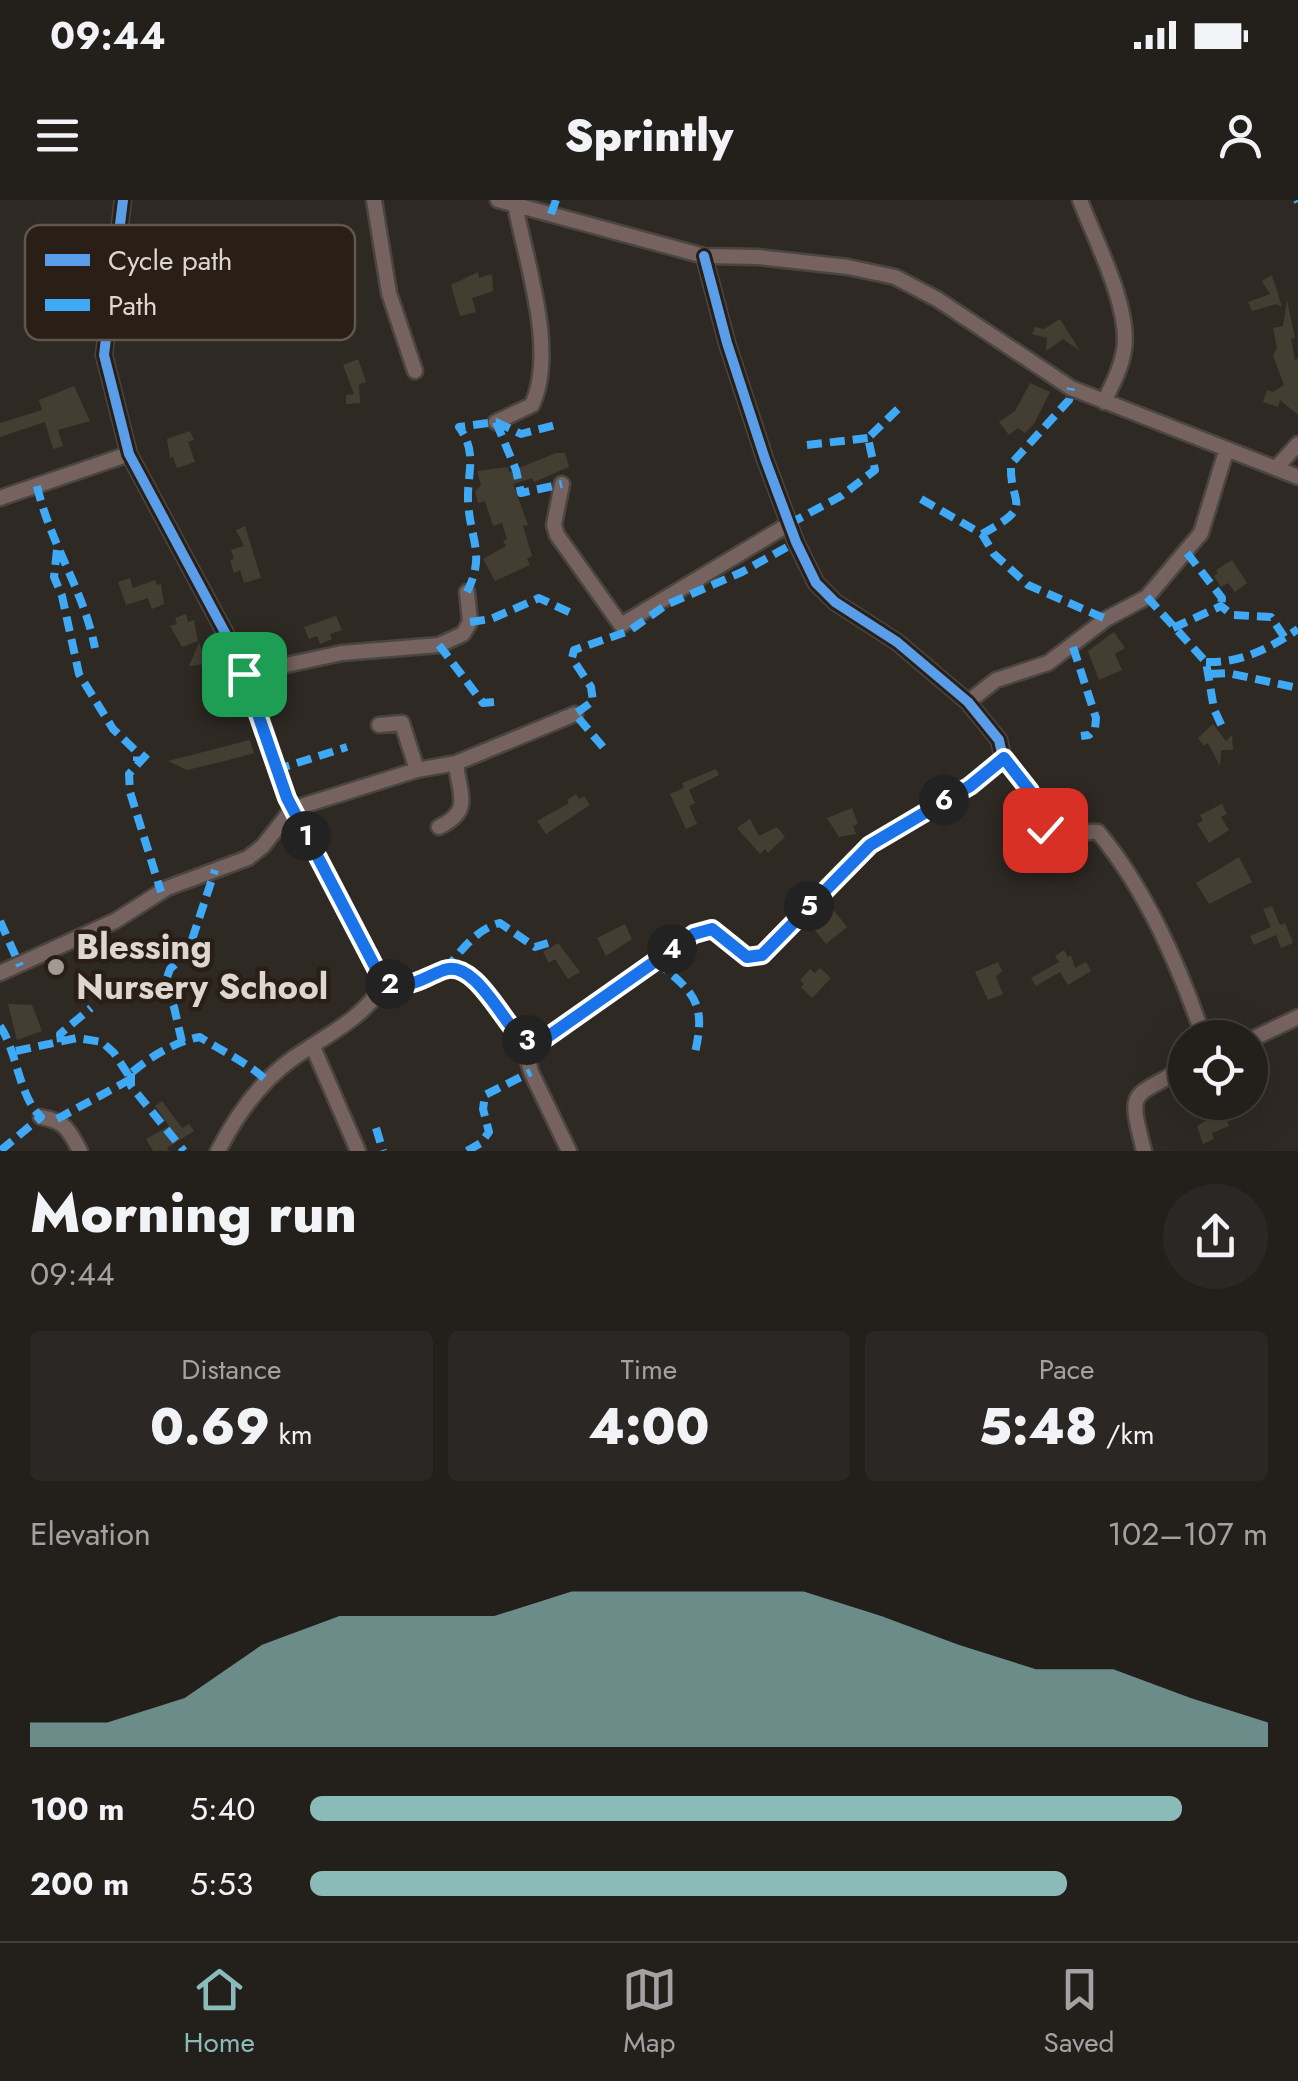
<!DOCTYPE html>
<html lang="en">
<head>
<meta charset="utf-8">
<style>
	body { margin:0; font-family:Jost,sans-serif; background:#2b2724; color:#f1f3f6; height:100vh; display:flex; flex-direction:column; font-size:38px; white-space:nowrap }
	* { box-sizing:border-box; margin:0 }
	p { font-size:32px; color:#a3a2a3 }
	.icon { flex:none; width:55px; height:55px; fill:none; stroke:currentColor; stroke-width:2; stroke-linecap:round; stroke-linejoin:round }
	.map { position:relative; height:951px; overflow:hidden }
	.panel { display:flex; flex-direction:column; background:#231f1b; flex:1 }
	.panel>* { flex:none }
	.buttons { position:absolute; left:1168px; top:820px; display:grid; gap:20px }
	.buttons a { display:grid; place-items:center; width:100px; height:100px; border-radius:50%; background:#231f1b; box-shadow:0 10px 40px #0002,0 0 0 2px #403d3a; font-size:50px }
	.pin { position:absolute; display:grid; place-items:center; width:85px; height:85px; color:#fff; margin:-42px; border-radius:20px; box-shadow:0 5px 15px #0006 }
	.km { position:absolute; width:50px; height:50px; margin:-25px; border-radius:50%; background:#222; color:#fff; font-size:28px; line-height:50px; text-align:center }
	.round { display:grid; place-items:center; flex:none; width:105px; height:105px; border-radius:52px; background:#2b2724 }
	.head { display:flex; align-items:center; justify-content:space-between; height:170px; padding:0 30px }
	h1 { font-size:55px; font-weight:800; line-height:75px }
	.figures { display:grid; grid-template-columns:repeat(3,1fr); gap:15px; height:170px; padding:10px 30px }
	.figures div { display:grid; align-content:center; border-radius:10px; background:#2b2724; text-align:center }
	.figures b { font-size:50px; font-weight:800 }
	.figures small { font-size:28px; font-weight:400 }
	.figures p { font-size:28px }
	.chart { height:280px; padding:20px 30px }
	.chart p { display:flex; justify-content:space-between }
	.chart svg { width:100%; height:180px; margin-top:10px; fill:#8bbbb9; opacity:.7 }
	ul { padding:0 30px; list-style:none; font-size:32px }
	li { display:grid; grid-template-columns:160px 120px 1fr; align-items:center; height:75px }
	li i { height:25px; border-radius:12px; background:#8bbbb9 }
	.status { display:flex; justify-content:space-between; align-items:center; height:70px; padding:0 50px; background:#231f1b; direction:ltr }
	.status svg { height:28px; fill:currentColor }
	header { display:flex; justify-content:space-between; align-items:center; height:130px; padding:0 30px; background:#231f1b; font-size:45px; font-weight:800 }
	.tab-bar { display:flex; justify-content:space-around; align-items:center; height:140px; border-top:2px solid #403d3a; background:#231f1b; font-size:28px; color:#a3a2a3 }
	.tab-bar a { display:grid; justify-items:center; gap:5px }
	.tab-bar .active { color:#8bbbb9 }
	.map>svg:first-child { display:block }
	.building { fill:#443e32 }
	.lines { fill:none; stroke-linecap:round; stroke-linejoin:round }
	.minor-casing { stroke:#4a4541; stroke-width:19 }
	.minor { stroke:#76625e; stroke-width:14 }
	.quiet { stroke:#3fa9f5; stroke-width:8; stroke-dasharray:15 8; stroke-linecap:butt }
	.cycleway-casing { stroke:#291f16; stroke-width:16 }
	.cycleway { stroke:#5a9eea; stroke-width:10 }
	.route-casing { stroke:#fff; stroke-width:20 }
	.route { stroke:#1a73e8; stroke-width:12 }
	.poi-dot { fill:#a19a94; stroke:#291f16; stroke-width:4 }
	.labels { text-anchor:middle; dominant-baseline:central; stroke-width:9; stroke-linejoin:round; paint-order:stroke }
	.poi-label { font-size:35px; font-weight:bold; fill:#ded7d1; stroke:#291f16; text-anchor:start }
	.key { fill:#291f16; stroke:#5f564e; stroke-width:2.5 }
	.key-label { font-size:28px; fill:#ded7d1 }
</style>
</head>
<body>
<div class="status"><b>09:44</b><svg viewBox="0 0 49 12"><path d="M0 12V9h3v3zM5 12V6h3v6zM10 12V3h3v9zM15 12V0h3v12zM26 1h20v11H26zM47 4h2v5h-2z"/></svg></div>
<header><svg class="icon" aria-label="menu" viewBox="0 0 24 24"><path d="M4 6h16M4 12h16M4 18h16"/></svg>Sprintly<svg class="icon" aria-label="person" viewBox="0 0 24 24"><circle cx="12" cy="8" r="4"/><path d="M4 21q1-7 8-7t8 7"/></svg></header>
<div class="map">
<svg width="1298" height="951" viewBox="0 0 1298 951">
	<rect width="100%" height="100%" fill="#2f2924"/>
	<path class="building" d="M478,72L479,78L492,74L493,91L472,98L476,112L460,116L451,85Z
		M1272,75L1282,107L1276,104L1252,111L1248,102L1270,94L1262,81Z
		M1287,100L1295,138L1291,139L1295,160L1298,159V215L1280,200L1278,207L1263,202L1267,190L1273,192L1284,185L1273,155L1277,148L1273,128L1283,126Z
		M1060,119L1080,151L1063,139L1046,151L1047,138L1032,134L1035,127L1044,129Z
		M358,159L366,182L359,184L360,203L346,204V195L354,194L343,165Z
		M1030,183L1050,192L1034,224L1025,233L1018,228L1009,235L999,222L1015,211Z
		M74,186L90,221L58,230L63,246L53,249L45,222L0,237V223L42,210L39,200Z
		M190,231L194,240L188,242L195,262L177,268L173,257L170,258L167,239Z
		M556,253H565L569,267L534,282L532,278L513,284L528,325L523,326L532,356L527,359L530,365L495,381L483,359L506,346L503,341L507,339L502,323L493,326L485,301L478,303L475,292L481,285L477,271L508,267L509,272Z
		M245,326L261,378L244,383L240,370L234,373L230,360L234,359L231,350L244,346L236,330Z
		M1232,360L1247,383L1235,392L1228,383L1221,387L1214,376L1218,373L1216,370Z
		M130,378L133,388L155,380L157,385L161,384L164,404L152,409L148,398L126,405L118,382Z
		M186,414L188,422L194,420L198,441L182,447L170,426L177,424L175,418Z
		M336,416L342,430L330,434L332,439L320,444L317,436L309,439L304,427Z
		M1114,432L1125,448L1115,454L1122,470L1099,480L1088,451Z
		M199,443L202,450L218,443L224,474L211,478L207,464L189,466Z
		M1213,524L1226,541L1232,535L1233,550H1221L1220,566L1208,543L1204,546L1198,538Z
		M250,540L254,553L225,561L187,570L168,561Z
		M716,569L719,575L689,590L695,603L689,606L697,624L686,629L670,594L684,588L682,583Z
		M576,594L579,599L584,596L590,605L546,634L537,621L569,603L567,600Z
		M1222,604L1227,614L1221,617L1229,630L1209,643L1197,624L1203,621L1200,615Z
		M852,608L858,624L853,626L856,634L839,637L827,618Z
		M750,619L759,636L777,627L785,637L768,653L765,649L760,654L737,628Z
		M1239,657L1252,682L1209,704L1196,683Z
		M828,703L847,727L826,744L813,728L825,714L821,710Z
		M1272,706L1280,725L1285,723L1293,743L1281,748L1276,735L1254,745L1250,736L1271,727L1263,709Z
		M625,724L632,739L606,756L597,738Z
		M558,743L580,772L568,779L555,759L549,763L543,752Z
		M1064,750L1068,757L1071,755L1075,768L1086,762L1091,771L1068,785L1060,772L1036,786L1031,778L1059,762L1055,756Z
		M998,762L1002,771L996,777L1003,794L988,800L975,772Z
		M820,768L831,778L812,798L801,787L804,784L800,780L810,769L815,773Z
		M8,804L32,805L42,831L17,840Z
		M162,901L182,928L189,924L194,931L167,948L169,951H153L146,939L169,926L155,906Z
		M1223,910L1229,926L1212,933L1214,939L1203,944L1197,926Z"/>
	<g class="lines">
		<g class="minor-casing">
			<path id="minor" d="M123,0L104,155L129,254L236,453L287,598L384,784C414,788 418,780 444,770C475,759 503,823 523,840L546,838L695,733L712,729L747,757L762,755L870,645L970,585L1003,558L999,540L968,502L897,442L835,402L816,383L796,342L765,259L727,143L704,56
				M374,0L389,93L415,171
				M498,0L704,56L758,57L848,67L895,77L937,99L1071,188L1298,277
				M1080,0C1095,40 1131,108 1124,150C1121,169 1112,185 1104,202
				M496,222L532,205C557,152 526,61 515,5
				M1276,268L1298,244
				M562,284L554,325L557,335L621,425L789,324
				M0,298L129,254
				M244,474L342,453L439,445L463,434L470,422L467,392
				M968,502L996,480L1048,463L1106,419L1147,397L1201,333L1226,251
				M379,525L402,523L417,570
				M1003,558L1030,591L1048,638C1067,640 1080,630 1098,632C1147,691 1179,766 1204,838
				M439,627C473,611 459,595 456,563
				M0,773L115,721L167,688L248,658L263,646L292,609L417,570L456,563L575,514
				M523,840L531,872L569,951
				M1250,840L1298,817
				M313,847L358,951
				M41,917C65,921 69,930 80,951
				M218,951C236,916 260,882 292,859C326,835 362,820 384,784
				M1144,951C1127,885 1132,900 1185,867"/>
		</g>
		<use href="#minor" class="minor"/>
		<path class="quiet" d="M1297,0L1298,2
			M551,14L556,0
			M496,222L516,270L521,293L562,284
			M807,245L868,238
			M37,286C50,343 84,391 95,448
			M921,299L982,334L994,354L1028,385L1106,419
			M789,324L841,296L875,270L868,238L900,207
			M982,334C1037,304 1009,307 1011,264L1069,200L1071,188
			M57,350L54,377L62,396L79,474L113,529L137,552V561
			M1187,353L1222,398L1221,406
			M467,392C486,354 470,340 468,301C467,272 478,253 459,227L496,222L521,234L560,224
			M1147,397L1206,462L1214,509L1224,531
			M470,422L491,419L539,398L571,413
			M1173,428L1221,406L1232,415L1271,417L1285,438
			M439,445L483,503L494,502
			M1073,447L1096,518L1095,529L1089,535L1081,536
			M1206,462C1241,463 1269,449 1298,429
			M1210,474L1228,473L1298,488
			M603,547L575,514L593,501L591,487L572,458L574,450L629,431L666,405L742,372L796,342
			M147,554L129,574L130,592L161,692
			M275,570L347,547
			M0,721L20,766
			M655,761C696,793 707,804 694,857
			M445,770C460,752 476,729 500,723L535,747L548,743
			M0,826C17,851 19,897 41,917L0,951
			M61,842L60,834L91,808
			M182,842L174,807L164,786L170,769L188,752L215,670
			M16,851L77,838L102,842L114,853L131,879
			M131,873V886L184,951
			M57,919L131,879V873C150,857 174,842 200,837C223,852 249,863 268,882
			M376,928L383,951
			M467,951L481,943L489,932L483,909L485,895L531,872"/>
		<g class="cycleway-casing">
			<path id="cycleway" d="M123,0L104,155L129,254L236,453L287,598L384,784C414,788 418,780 444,770C475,759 503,823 523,840L546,838L695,733L712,729L747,757L762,755L870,645L970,585L1003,558L999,540L968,502L897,442L835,402L816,383L796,342L765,259L727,143L704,56"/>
		</g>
		<use href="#cycleway" class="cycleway"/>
	</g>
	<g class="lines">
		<g class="route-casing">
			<path id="route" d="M244,474L287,598L384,784C414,788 418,780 444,770C475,759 503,823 523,840L546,838L694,734L712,729L747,757L762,755L870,645L970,586L1004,558L1030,591L1045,630"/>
		</g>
		<use href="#route" class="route"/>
	</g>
	<circle class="poi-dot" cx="56" cy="767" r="10"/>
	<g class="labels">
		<g class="poi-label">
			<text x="76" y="747">Blessing<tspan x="76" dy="40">Nursery School</tspan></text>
		</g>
	</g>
	<rect x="25" y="25" width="330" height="115" rx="15" class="key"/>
	<rect x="45" y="54" width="45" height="12" fill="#5a9eea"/>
	<rect x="45" y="99" width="45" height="12" fill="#3fa9f5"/>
	<g class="key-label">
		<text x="108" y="70">Cycle path</text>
		<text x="108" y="115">Path</text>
	</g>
</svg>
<div class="buttons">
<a><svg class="icon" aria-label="locate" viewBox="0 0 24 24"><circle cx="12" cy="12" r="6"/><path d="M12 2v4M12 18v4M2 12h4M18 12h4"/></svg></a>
</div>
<div class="pin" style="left:244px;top:474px;background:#1e9e55"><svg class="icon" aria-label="arrive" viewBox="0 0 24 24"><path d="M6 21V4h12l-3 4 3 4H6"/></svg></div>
<div class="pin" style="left:1045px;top:630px;background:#d93025"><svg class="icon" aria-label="check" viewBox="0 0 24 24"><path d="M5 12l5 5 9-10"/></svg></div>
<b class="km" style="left:306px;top:636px">1</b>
<b class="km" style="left:390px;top:784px">2</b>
<b class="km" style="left:527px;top:840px">3</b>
<b class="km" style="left:672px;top:749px">4</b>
<b class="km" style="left:809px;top:706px">5</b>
<b class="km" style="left:944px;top:600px">6</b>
</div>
<section class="panel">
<div class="head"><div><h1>Morning run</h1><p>09:44</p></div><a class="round"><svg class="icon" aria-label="share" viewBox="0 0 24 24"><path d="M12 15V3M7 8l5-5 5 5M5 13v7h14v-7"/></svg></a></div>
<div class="figures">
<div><p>Distance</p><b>0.69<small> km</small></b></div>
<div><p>Time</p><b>4:00</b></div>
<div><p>Pace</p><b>5:48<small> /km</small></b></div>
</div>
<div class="chart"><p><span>Elevation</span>102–107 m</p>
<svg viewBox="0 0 160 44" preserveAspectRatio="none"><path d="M0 44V38L10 38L20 32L30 19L40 12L50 12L60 12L70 6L80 6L90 6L100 6L110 12L120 19L130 25L140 25L150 32L160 38V44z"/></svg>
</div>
<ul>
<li><b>100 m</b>5:40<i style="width:91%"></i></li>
<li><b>200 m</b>5:53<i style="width:79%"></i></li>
</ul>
</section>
<nav class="tab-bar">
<a class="active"><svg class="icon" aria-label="home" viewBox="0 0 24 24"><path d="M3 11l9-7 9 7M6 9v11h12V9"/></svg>Home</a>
<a><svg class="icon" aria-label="map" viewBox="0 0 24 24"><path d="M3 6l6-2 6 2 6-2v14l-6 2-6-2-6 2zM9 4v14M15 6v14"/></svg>Map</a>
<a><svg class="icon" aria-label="saved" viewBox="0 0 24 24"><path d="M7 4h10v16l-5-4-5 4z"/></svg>Saved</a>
</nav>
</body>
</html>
